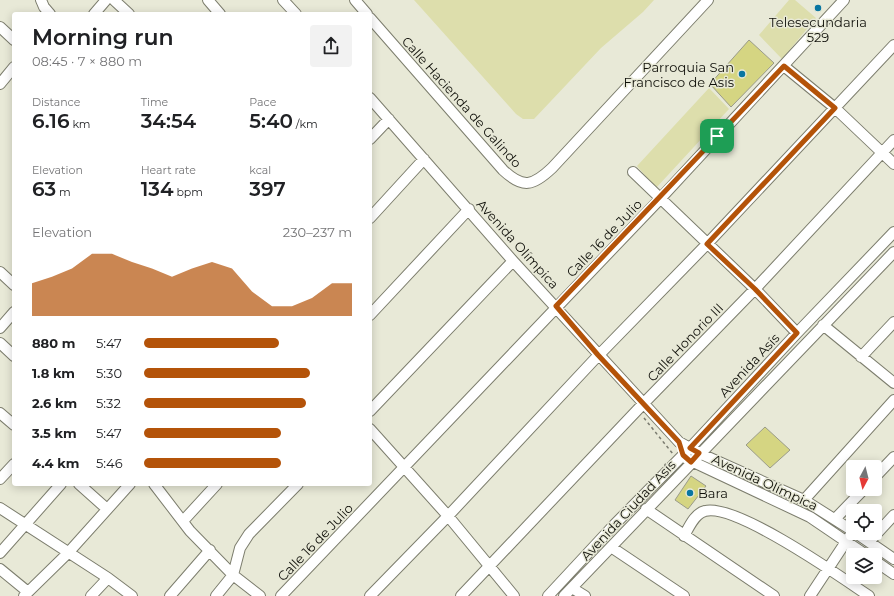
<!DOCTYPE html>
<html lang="en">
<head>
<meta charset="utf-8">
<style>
	body { margin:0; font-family:Montserrat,sans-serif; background:#f2f2f2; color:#202124; height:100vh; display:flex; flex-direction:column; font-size:15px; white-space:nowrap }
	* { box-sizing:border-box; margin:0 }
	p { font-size:13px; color:#757577 }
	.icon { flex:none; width:22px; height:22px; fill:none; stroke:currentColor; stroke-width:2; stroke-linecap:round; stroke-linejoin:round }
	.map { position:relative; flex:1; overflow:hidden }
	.sheet { position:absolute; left:12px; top:12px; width:360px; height:474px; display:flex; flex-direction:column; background:#fff; border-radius:4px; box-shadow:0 2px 10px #0003 }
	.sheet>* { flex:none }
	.needle { width:26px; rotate:187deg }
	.buttons { position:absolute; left:846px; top:460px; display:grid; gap:8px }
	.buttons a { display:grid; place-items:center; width:36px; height:36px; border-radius:4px; background:#fff; box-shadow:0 2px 10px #0003; font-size:20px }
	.pin { position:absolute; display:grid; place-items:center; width:34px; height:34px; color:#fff; margin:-17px; border-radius:8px; box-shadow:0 2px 6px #0006 }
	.round { display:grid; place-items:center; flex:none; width:42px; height:42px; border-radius:4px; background:#f2f2f2 }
	.head { display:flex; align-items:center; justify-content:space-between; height:68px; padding:0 20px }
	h1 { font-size:22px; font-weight:600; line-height:30px }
	.figures { display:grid; grid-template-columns:repeat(3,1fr); gap:6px; height:68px; padding:4px 20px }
	.figures div { display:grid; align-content:center }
	.figures b { font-size:20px; font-weight:600 }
	.figures small { font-size:11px; font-weight:400 }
	.figures p { font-size:11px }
	.chart { height:112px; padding:8px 20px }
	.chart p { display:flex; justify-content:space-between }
	.chart svg { width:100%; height:72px; margin-top:4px; fill:#b45309; opacity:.7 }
	ul { padding:0 20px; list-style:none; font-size:13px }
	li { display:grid; grid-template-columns:64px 48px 1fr; align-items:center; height:30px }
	li i { height:10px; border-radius:5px; background:#b45309 }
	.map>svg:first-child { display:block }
	.green { fill:#dddeac }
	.building { fill:#d5d582; stroke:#9a9b8a }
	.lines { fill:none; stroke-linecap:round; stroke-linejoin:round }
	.minor-casing { stroke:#7c7d6d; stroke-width:12 }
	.path { stroke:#797a6e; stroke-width:1.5; stroke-dasharray:3 3; stroke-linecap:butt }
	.minor { stroke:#fff; stroke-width:10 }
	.route-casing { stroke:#fff; stroke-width:8 }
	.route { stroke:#b45309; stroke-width:5 }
	.poi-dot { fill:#0976a1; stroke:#e8e9d7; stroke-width:1.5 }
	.labels { text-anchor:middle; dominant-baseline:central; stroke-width:3; stroke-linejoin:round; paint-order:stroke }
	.poi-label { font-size:13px; fill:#0f0f09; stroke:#e8e9d7 }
	.street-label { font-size:13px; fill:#0f0f09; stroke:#e8e9d7 }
</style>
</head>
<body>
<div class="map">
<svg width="894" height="596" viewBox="0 0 894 596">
	<rect width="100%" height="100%" fill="#e8e9d7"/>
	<path class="green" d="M414,0H654L643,12L601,48L534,119H523L516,114Z
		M789,0H795L816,18L782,59L759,35Z
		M709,88L729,109L656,188L637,166Z"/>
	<path class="building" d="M749,40L774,63L731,107L710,84Z
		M765,427L790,450L770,468L746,445Z
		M691,476L706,486L688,509L675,500Z"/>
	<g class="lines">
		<g class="minor-casing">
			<path id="minor" d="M41,0L44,7L50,14
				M114,0L129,14
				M208,0L220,14
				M283,0L296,14
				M355,0L367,14
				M94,14L106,0
				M370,18L503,170C523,189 533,186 552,168L708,0
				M0,27L14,40
				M785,67L835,108L894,164
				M0,84L14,67
				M370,98L513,261L679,442L699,453L804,500L853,531
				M370,139L389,119
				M633,172L755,289L797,333
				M370,218L424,159
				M0,272L14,285
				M370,315L469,209
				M823,325L894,383
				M0,328L14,312
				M0,343L14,356
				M861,357L894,322
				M370,411L513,261
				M0,413L14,425
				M370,429L448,516L514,596
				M687,459L810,517L866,555
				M875,477L894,457
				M0,479L14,464
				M79,484L107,509
				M154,484L190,531L233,575L260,596
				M804,500L894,400
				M0,508L108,578L132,596
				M646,509L774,596
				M835,519L864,489
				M183,521L217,484
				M856,533L894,559
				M684,536C689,527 695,513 705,511C736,503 841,577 869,596
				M869,542L894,515
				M611,547L684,596
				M0,553L61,484
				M875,561L894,574
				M0,569L28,592
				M572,588L585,596
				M24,596L68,553L130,484
				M91,596L108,578
				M170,596L210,550
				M216,596L233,575L240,548L249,534L298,484
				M281,596L660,199L844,0
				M370,596L448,516L593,361L707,244L894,45
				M461,596L643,404L755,289L894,140
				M548,596L614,525L690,448L797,333L894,232
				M564,596L894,252
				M810,596L849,537"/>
		</g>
		<path class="path" d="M644,418L673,454"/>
		<use href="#minor" class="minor"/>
	</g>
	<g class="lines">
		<g class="route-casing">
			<path id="route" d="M784,66L835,108L707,244L755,289L797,333L690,448L699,453L691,462L683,455L679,442L598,355L556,306Z"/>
		</g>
		<use href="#route" class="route"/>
	</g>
	<g class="poi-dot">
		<circle cx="818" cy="8" r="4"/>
		<circle cx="742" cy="74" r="4"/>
		<circle cx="690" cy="493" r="4"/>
	</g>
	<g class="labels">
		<g class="poi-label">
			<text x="818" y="22">Telesecundaria<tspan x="818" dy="15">529</tspan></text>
			<text x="734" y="67" text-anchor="end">Parroquia San<tspan x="734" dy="15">Francisco de Asis</tspan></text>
			<text x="698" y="493" text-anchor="start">Bara</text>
		</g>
		<g class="street-label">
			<text transform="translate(462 102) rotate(48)">Calle Hacienda de Galindo</text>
			<text transform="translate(604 238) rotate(-46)">Calle 16 de Julio</text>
			<text transform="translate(518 244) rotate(48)">Avenida Olímpica</text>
			<text transform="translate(685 342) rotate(-46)">Calle Honorio III</text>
			<text transform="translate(749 365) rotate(-47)">Avenida Asís</text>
			<text transform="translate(765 482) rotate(25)">Avenida Olímpica</text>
			<text transform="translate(628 510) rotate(-47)">Avenida Ciudad Asís</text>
			<text transform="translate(315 542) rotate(-46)">Calle 16 de Julio</text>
		</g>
	</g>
</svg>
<div class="buttons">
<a><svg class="needle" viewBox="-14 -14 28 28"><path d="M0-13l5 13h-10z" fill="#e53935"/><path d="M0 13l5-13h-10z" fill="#757577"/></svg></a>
<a><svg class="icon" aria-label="locate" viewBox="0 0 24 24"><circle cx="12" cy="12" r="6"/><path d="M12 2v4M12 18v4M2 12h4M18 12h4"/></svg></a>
<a><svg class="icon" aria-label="layers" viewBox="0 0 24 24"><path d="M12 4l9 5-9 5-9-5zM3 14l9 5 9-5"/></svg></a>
</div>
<div class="pin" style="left:717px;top:136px;background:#1e9e55"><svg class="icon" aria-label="arrive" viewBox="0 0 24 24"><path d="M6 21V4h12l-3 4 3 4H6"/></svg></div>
<section class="sheet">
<div class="head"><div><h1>Morning run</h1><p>08:45 · 7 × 880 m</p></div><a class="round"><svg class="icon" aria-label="share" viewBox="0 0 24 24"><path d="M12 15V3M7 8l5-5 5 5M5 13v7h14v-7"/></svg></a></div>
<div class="figures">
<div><p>Distance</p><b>6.16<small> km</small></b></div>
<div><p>Time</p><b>34:54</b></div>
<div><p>Pace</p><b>5:40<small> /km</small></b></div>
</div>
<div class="figures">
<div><p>Elevation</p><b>63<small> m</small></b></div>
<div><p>Heart rate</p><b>134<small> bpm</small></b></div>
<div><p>kcal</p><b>397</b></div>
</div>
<div class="chart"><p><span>Elevation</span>230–237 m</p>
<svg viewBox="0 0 160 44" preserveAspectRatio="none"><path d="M0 44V24L10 20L20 15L30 6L40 6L50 11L60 15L70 20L80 15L90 11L100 15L110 29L120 38L130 38L140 33L150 24L160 24V44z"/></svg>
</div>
<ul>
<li><b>880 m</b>5:47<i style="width:65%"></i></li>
<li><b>1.8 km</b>5:30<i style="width:80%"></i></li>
<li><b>2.6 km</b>5:32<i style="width:78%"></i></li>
<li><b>3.5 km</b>5:47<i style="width:66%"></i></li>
<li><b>4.4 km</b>5:46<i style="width:66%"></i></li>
</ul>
</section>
</div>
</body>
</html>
